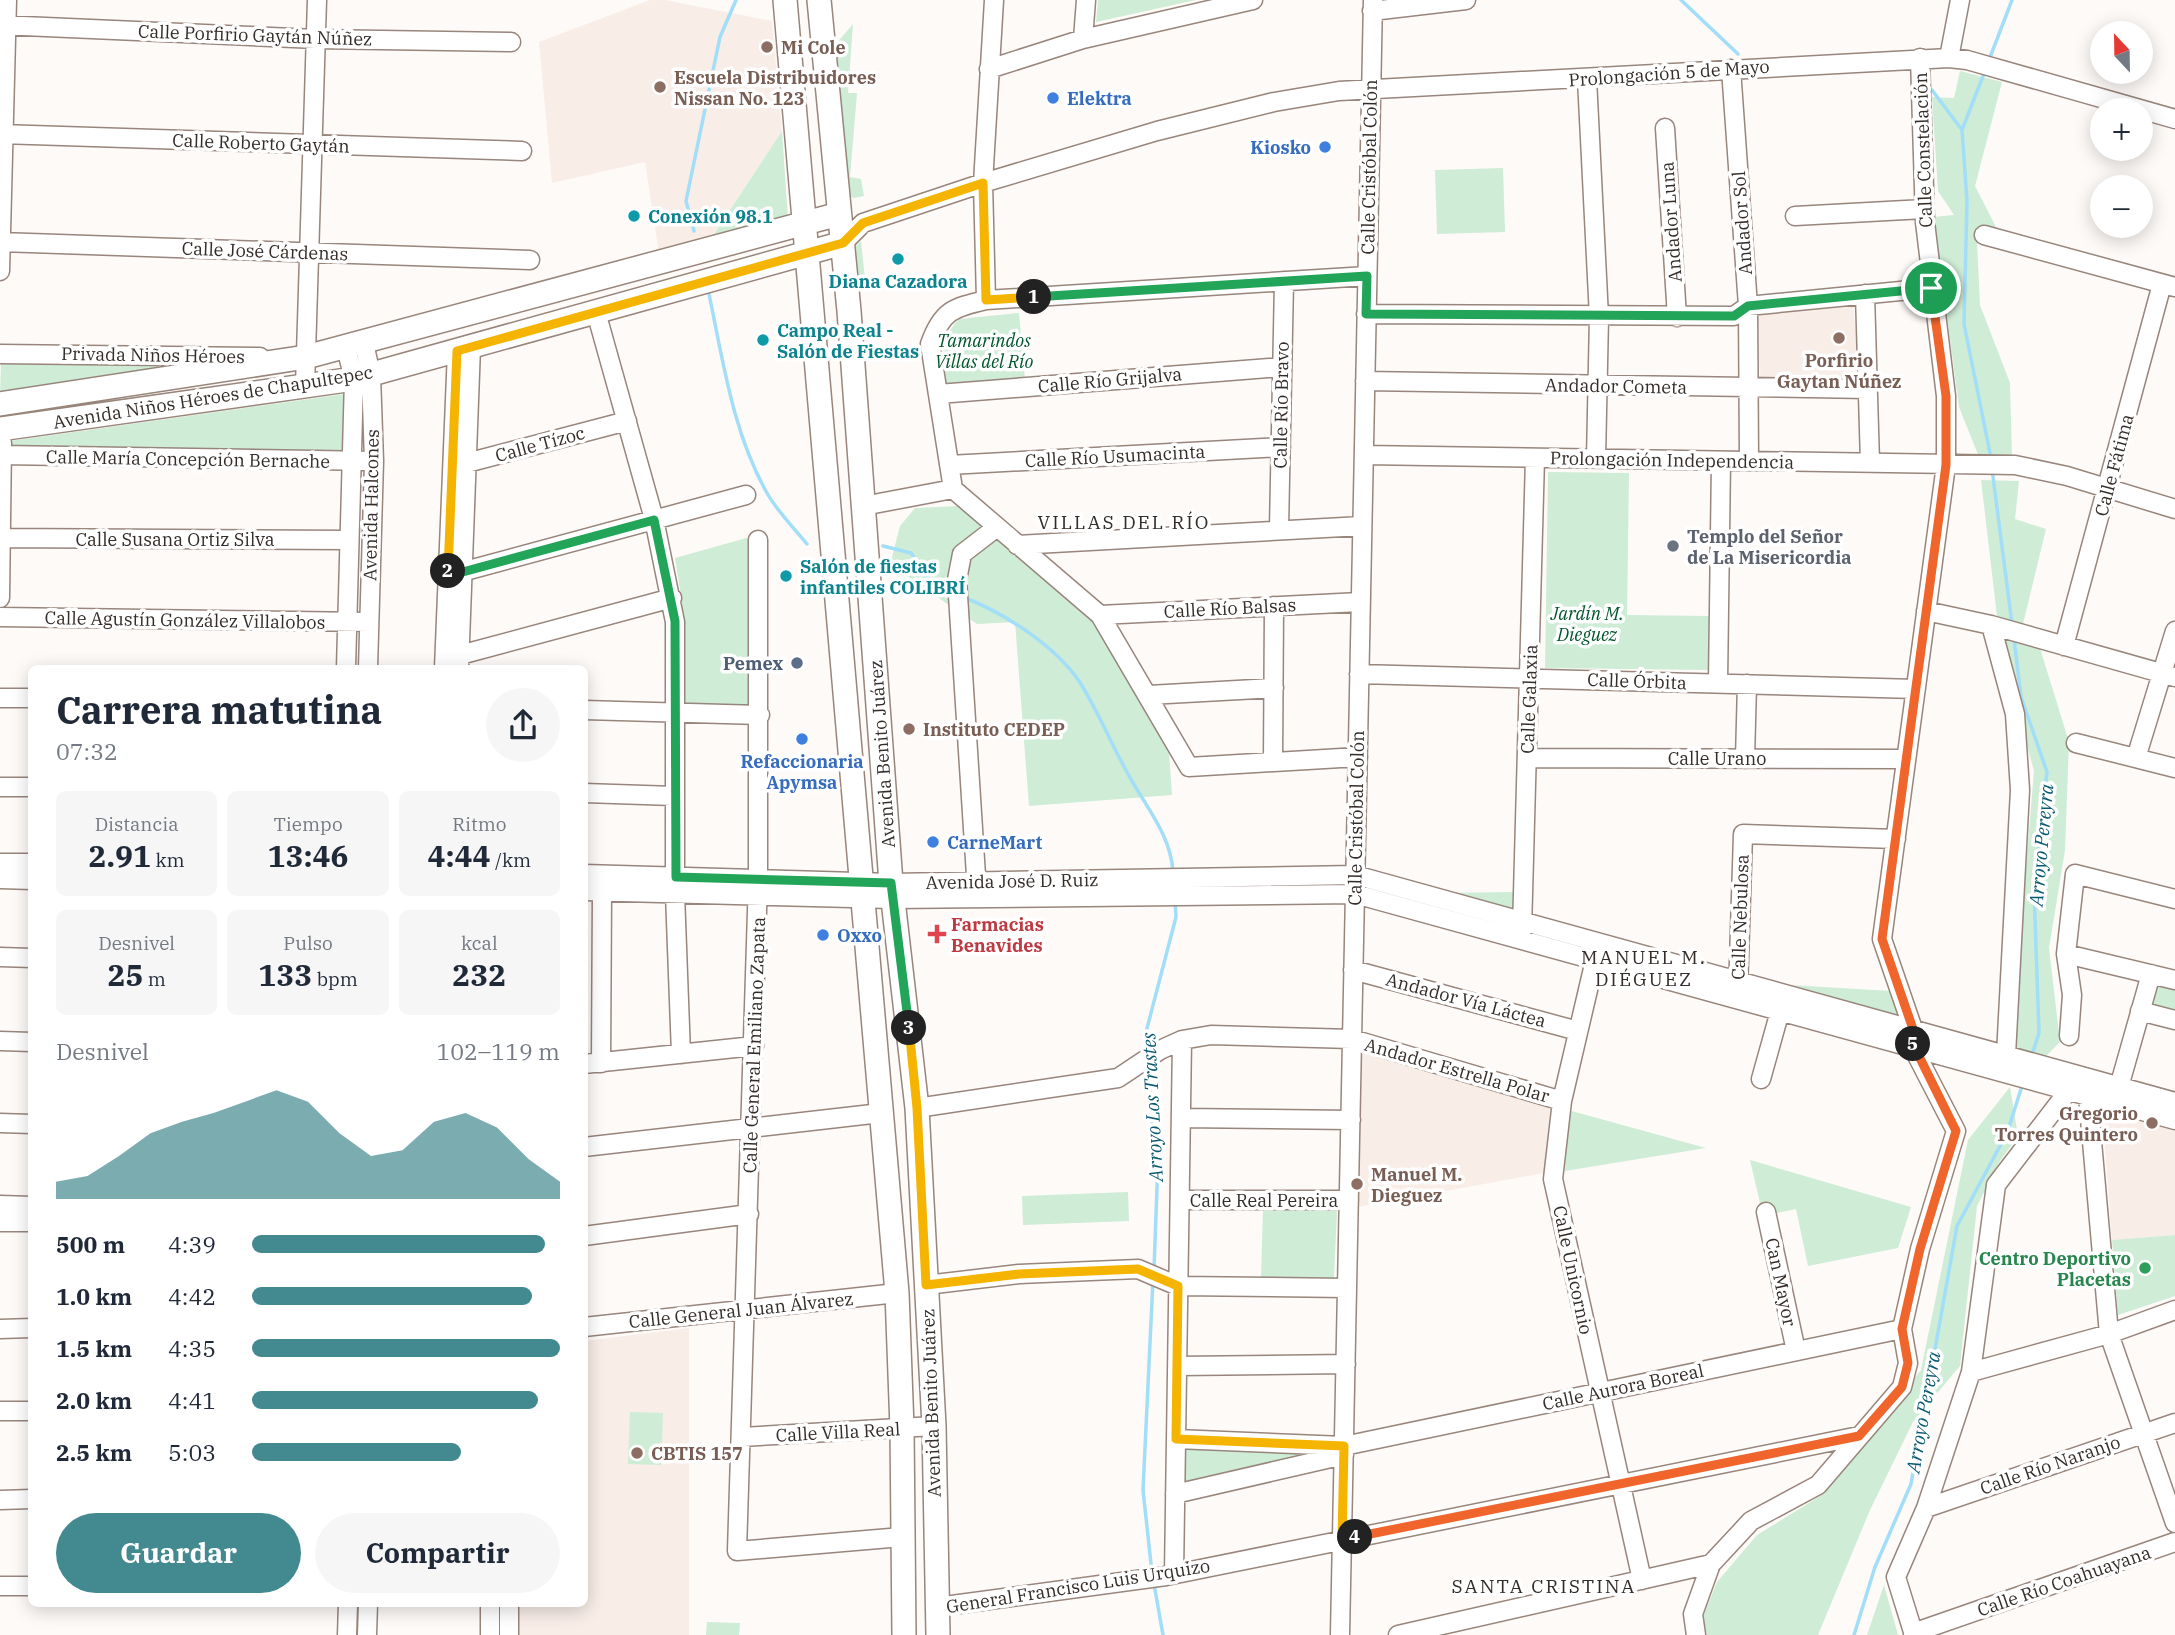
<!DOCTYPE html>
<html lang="es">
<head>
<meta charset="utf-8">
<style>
	body { margin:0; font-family:"IBM Plex Serif",serif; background:#f6f6f7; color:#1f2937; height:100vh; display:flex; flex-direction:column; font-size:26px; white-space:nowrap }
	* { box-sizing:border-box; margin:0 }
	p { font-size:23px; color:#747a83 }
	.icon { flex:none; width:38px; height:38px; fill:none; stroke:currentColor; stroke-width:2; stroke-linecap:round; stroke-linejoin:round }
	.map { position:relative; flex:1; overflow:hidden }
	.side { position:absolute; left:28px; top:665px; width:560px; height:942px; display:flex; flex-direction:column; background:#fff; border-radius:10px; box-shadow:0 4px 18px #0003 }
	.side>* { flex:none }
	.needle { width:46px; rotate:338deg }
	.buttons { position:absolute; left:2090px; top:21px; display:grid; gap:14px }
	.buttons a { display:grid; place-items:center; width:63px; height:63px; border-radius:50%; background:#fff; box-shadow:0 4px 18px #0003; font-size:35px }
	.pin { position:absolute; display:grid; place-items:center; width:60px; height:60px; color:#fff; margin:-30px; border:4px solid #fff; border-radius:50%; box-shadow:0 2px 7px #0007 }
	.km { position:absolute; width:35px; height:35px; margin:-18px; border-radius:50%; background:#222; color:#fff; font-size:19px; line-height:35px; text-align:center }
	.round { display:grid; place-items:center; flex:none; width:74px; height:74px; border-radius:37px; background:#f6f6f7 }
	.head { display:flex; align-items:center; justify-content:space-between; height:119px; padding:0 28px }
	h1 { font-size:38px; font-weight:700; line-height:52px }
	.metrics { display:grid; grid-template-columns:repeat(3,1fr); gap:10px; height:119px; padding:7px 28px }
	.metrics div { display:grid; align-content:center; border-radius:10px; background:#f6f6f7; text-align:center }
	.metrics b { font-size:30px; font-weight:700 }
	.metrics small { font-size:19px; font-weight:400 }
	.metrics p { font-size:19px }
	.chart { height:196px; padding:14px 28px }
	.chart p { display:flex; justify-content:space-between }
	.chart svg { width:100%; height:126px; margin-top:7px; fill:#438a90; opacity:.7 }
	.button { display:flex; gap:14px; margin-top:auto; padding:14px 28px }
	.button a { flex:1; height:80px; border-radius:42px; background:#438a90; color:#fff; font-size:28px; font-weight:700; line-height:80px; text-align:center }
	.button a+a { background:#f6f6f7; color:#1f2937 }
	ul { padding:0 28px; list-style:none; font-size:23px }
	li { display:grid; grid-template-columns:112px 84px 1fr; align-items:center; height:52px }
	li i { height:18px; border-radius:9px; background:#438a90 }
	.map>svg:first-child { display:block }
	.built { fill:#f8ede7 }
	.green { fill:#ceecd6 }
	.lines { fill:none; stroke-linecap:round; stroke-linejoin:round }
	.stream { stroke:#a2def8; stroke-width:3.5 }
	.minor-casing { stroke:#98857b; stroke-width:21 }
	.major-casing { stroke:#98857b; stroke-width:26 }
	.minor { stroke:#fff; stroke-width:18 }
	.major { stroke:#fff; stroke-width:23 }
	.split-1-casing { stroke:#fff; stroke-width:14 }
	.split-2-casing { stroke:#fff; stroke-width:14 }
	.split-3-casing { stroke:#fff; stroke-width:14 }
	.split-4-casing { stroke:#fff; stroke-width:14 }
	.split-5-casing { stroke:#fff; stroke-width:14 }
	.split-6-casing { stroke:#fff; stroke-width:14 }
	.split-1 { stroke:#22a559; stroke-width:9 }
	.split-2 { stroke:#f5b400; stroke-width:9 }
	.split-3 { stroke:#22a559; stroke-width:9 }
	.split-4 { stroke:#f5b400; stroke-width:9 }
	.split-5 { stroke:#f0652b; stroke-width:9 }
	.split-6 { stroke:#f0652b; stroke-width:9 }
	.education-dot { fill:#8d6e63; stroke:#fff; stroke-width:2.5 }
	.shop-dot { fill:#3f7fe0; stroke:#fff; stroke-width:2.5 }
	.culture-dot { fill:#0f9aa8; stroke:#fff; stroke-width:2.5 }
	.worship-dot { fill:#6b7280; stroke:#fff; stroke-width:2.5 }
	.service-dot { fill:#5c6f8a; stroke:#fff; stroke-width:2.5 }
	.health-dot { fill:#e0444e; stroke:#fff; stroke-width:2.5 }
	.leisure-dot { fill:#2e9e5b; stroke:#fff; stroke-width:2.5 }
	.labels { text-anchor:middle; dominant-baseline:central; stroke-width:7; stroke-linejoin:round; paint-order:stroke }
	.street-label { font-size:18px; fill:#342c28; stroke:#fff }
	.education-label { font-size:18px; font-weight:bold; fill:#785e54; stroke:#fff; text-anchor:start }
	.shop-label { font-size:18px; font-weight:bold; fill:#366cbe; stroke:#fff; text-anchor:start }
	.culture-label { font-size:18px; font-weight:bold; fill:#0d838f; stroke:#fff; text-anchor:start }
	.park-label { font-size:18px; font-style:italic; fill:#00562c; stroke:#fff }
	.worship-label { font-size:18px; font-weight:bold; fill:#5b616d; stroke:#fff; text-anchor:start }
	.service-label { font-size:18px; font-weight:bold; fill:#4e5e75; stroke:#fff; text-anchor:end }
	.health-label { font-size:18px; font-weight:bold; fill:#be3a42; stroke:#fff; text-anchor:start }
	.leisure-label { font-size:18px; font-weight:bold; fill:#27864d; stroke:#fff; text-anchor:end }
	.neighbourhood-label { font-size:19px; letter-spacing:2px; fill:#342c28; stroke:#fff }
	.water-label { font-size:19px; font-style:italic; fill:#0a5a73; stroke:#fff }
</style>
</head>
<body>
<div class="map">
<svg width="2175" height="1635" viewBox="0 0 2175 1635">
	<rect width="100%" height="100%" fill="#fefaf8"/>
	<path class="built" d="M650,0H665L772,21L782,131L711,239L659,254L645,162L552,183L539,42Z
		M1853,303L1860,383L1761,381L1754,313Z
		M1357,1050L1550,1107L1544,1173L1358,1207Z
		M2102,1110L2175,1130V1235L2112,1240Z
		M689,1328V1635H515L516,1603H584L585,1341Z"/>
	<path class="green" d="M1098,0H1196L1096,22Z
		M853,24L848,93H857L850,177L861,179L864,196L854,198L847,195L835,45Z
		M1960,71L2002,82L1975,186L1996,227L1977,243L1980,305L2010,383L2012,459L1979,457L1959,407L1934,217L1954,215L1938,191L1932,97L1954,98Z
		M782,131L788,219L711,239Z
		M1503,168L1505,232L1437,234L1435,170Z
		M861,241L866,288L859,291L854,248Z
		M1019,313L1025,380L947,388C944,360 938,340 959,319Z
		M1,363L218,364L0,397Z
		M345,394L346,453L9,449L10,441Z
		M1548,472L1629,473L1627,615L1709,616L1708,670L1545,668Z
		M1981,480L2019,481L2015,519L2046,529L2023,624L1997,616Z
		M959,506L1102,625L1168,737L1172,795L1029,806L1015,622L977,624L890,565L900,526L915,508Z
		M750,537L756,710L682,709L681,596L675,558Z
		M1997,636L2039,645L2069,742L2065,850L2049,948L2060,1042L2045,1057L2011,1047L2034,771Z
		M1514,892V909L1442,893Z
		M2153,979L2175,984V1014L2146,1007Z
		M1790,985L1891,991L1901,1016Z
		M2010,1087L2018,1136L2000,1161L1977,1206L1960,1366L1913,1422L1870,1510L1818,1635H1707L1703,1617L1717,1582L1757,1535L1822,1495L1921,1370L1968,1140Z
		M1568,1110L1706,1148L1565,1171Z
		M1750,1160L1911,1207L1898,1248L1808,1266L1796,1209L1763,1216Z
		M1128,1192L1129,1221L1023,1225L1022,1196Z
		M1263,1210L1337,1211L1334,1278L1261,1277Z
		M2175,1235V1296L2118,1315L2112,1240Z
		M630,1412L663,1413L661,1465L628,1464Z
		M1181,1447L1327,1453L1181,1485Z
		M1884,1585L1898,1635H1867Z
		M707,1622L740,1623L739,1635H706Z"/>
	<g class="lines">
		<path class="stream" d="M1681,0L1738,54
			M1989,60L2012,0
			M1985,71L1962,130L1967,201L1964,324L1991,458
			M1932,90L1962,130
			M694,231L686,201L720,37L736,0
			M709,294C723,361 733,433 767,493C777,511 794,528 807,544
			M1992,469L2012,624
			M883,546L911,553L932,584L953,592
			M963,597C1004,613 1053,644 1079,681C1099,712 1113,749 1132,781C1149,811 1171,837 1173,872
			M2014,639L2021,697L2047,772L2034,889L2039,1033L2032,1055
			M1148,1050L1145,1036L1176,917L1175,901
			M1150,1064V1107L1158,1160L1154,1269
			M1152,1573L1143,1490L1153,1280
			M1154,1584L1163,1635
			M1854,1635L1875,1567L1911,1484L1957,1226L2007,1133L2023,1083"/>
		<g class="minor-casing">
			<path id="minor" d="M1372,11L1466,0
				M0,25L316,39L511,42
				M1083,39L1086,0
				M1949,58L1960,0
				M989,69L1083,39L1253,0
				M1731,69L1748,306L1749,461
				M1587,79L1599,317L1596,459
				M1665,128L1677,317
				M0,134L522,151
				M1795,216L1924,209
				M1984,235L2175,287
				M0,242L530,260
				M843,243L863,223L983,183L1157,131L1274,102L1339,91L1949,58L1967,60L2175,119
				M0,271L7,0
				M1865,294L1870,463
				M986,300L983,183L994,0
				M596,312L654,519L675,622V894L681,1054
				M1366,314L1734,316L1748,306L1931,288
				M364,343L371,375L374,461L368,668
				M0,354L260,357
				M1365,381L1868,389
				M305,386L317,0
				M938,394L1282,367
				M2,455L374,461
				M1364,455L2015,465L2067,476L2175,509
				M459,465L627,421
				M949,465L1281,447
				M953,489L930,344C942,311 952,308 986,300L1367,276
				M953,489L1100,615L1189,767L1358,757
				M863,506L953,489
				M1279,529L1284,281
				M1,538L349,540
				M758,540V879L737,1551L902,1537
				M1017,545L1362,526
				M454,574L746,495
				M0,598L2,443
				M1926,611L1991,625L2175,677
				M1100,615L1360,602
				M0,617L369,622
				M1991,625L2015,714L2020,790L2006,1055
				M2064,646L2162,284
				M460,655L672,598
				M346,668L354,379L346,348
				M444,668L457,351
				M459,668L471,347
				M1359,674L1916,689
				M1718,683L1721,461
				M1149,695L1274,688
				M0,698H32
				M584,710L760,715
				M2076,743L2175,768
				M1527,758L1906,759
				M2136,758L2175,631
				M1745,759L1747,684
				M1273,762L1274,606
				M0,787H32
				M584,793L674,796
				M0,863H32
				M584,874L891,883L1355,875L2175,1102
				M0,879L32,880
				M584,891L892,899L1355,894L2175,1120
				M977,891L957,580L962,554L997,527
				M1522,930L1535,458
				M2066,954L2175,980
				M0,957L32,958
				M1595,960L1562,1101L1553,1179L1642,1580
				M1353,970L1578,1031
				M1738,992L1743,834L1896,839
				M2140,1011L2175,1020
				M2069,1036L2072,995L2066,954L2075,874L2175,899
				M0,1041L32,1042
				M601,1063L602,892
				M584,1064L754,1046
				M1761,1079L1780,1011
				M2090,1086L2088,1096L2109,1334L2175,1523
				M2119,1087L2151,974
				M917,1108L1118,1078L1160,1050L1182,1040L1211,1035L1352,1039L1562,1101
				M1181,1118L1351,1120
				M0,1123L32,1124
				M584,1147L881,1113
				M1180,1200H1349
				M0,1205L32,1206
				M1766,1212L1796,1351
				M0,1222H32
				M584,1236L749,1214
				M926,1285L1019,1274L1138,1269L1178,1286L1347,1288
				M584,1327L897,1293
				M0,1329L32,1328
				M1177,1366L1346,1364
				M1971,1372L2109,1334L2175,1310
				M0,1411H32
				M742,1437L934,1426
				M1176,1439L1344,1446L1902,1329
				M1175,1494L1344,1455
				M0,1500L32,1499
				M1926,1508L2175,1423
				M1174,1574L1182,1040
				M0,1586H32
				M937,1607L1166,1576L1859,1436
				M1913,1633L2175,1542
				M347,1635L348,1603
				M367,1635L368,1603
				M490,1635V1603
				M509,1635V1603
				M1340,1635L1373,0
				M1398,1635L1711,1564
				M1696,1635L1693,1614L1711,1564L1751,1521L1818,1485L1902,1387L1908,1363L1902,1329L1920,1249L1956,1131L1913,1048V1029L1882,939L1946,465V396L1925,222L1920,58
				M1914,1635L1896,1577L1926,1508L1971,1372L1996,1185L2069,1090L2071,1083"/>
		</g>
		<g class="major-casing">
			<path id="major" d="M785,0L897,1293L902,1428L904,1635
				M819,0L849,311L891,883L917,1108L934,1426L938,1635
				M0,404L306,357L839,214
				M0,429L354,379L843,243"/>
		</g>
		<use href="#minor" class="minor"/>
		<use href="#major" class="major"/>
	</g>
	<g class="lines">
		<g class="split-1-casing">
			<path id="split-1" d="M1034,297L1367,276L1366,314L1734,316L1748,306L1931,288"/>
		</g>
		<g class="split-2-casing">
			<path id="split-2" d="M448,571L457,351L843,243L863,223L983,183L986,300L1034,297"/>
		</g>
		<g class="split-3-casing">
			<path id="split-3" d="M448,571V576L654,520L675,621L676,877L891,883L909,1028"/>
		</g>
		<g class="split-4-casing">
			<path id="split-4" d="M909,1028L917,1108L926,1285L1019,1274L1138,1269L1178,1286L1176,1439L1344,1446L1342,1539L1355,1537"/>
		</g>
		<g class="split-5-casing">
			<path id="split-5" d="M1355,1537L1859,1436L1902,1387L1908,1363L1902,1329L1920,1249L1956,1131L1913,1044"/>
		</g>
		<g class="split-6-casing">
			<path id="split-6" d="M1913,1044V1029L1882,939L1946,465V396L1931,288"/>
		</g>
		<use href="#split-1" class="split-1"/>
		<use href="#split-2" class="split-2"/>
		<use href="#split-3" class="split-3"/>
		<use href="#split-4" class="split-4"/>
		<use href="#split-5" class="split-5"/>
		<use href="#split-6" class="split-6"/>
	</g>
	<g class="education-dot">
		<circle cx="767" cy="47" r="7"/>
		<circle cx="660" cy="87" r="7"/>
		<circle cx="1839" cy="338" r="7"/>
		<circle cx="909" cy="729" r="7"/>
		<circle cx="2152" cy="1123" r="7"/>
		<circle cx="1357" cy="1184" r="7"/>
		<circle cx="637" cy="1453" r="7"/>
	</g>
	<g class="shop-dot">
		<circle cx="1053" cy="98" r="7"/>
		<circle cx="1325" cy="147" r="7"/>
		<circle cx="802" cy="739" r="7"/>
		<circle cx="933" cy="842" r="7"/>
		<circle cx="823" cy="935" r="7"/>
	</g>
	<g class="culture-dot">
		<circle cx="634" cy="216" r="7"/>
		<circle cx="898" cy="259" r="7"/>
		<circle cx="763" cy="340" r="7"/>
		<circle cx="786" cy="576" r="7"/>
	</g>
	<circle class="worship-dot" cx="1673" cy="546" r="7"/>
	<circle class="service-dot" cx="797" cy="663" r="7"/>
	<path class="health-dot" d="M933.5 923.5h7v7h7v7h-7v7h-7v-7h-7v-7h7z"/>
	<circle class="leisure-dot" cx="2145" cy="1268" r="7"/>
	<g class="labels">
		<g class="street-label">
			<text transform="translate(255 35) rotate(2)">Calle Porfirio Gaytán Núñez</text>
			<text transform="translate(1669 73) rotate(-4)">Prolongación 5 de Mayo</text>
			<text transform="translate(261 143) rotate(2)">Calle Roberto Gaytán</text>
			<text transform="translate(1923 150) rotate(-92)">Calle Constelación</text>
			<text transform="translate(1369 167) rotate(-89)">Calle Cristóbal Colón</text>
			<text transform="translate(1671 222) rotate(-94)">Andador Luna</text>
			<text transform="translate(1742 223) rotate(-94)">Andador Sol</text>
			<text transform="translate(265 251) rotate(2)">Calle José Cárdenas</text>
			<text transform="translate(153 355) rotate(1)">Privada Niños Héroes</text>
			<text transform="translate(1110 380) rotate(-5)">Calle Río Grijalva</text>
			<text transform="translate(1616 386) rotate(1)">Andador Cometa</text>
			<text transform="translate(213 397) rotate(-9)">Avenida Niños Héroes de Chapultepec</text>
			<text transform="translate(1281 405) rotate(-89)">Calle Río Bravo</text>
			<text transform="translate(540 444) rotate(-15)">Calle Tízoc</text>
			<text transform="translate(1115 456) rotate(-3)">Calle Río Usumacinta</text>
			<text transform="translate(188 459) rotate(1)">Calle María Concepción Bernache</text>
			<text transform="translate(1672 460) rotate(1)">Prolongación Independencia</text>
			<text transform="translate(2114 465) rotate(-75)">Calle Fátima</text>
			<text transform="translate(371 505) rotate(-89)">Avenida Halcones</text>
			<text x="175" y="539">Calle Susana Ortiz Silva</text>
			<text transform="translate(1230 608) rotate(-3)">Calle Río Balsas</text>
			<text transform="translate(185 620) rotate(1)">Calle Agustín González Villalobos</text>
			<text transform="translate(1637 681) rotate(2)">Calle Órbita</text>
			<text transform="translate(1529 699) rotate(-88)">Calle Galaxia</text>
			<text transform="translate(882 754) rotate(-94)">Avenida Benito Juárez</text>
			<text x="1717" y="758">Calle Urano</text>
			<text transform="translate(1356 818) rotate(-89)">Calle Cristóbal Colón</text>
			<text transform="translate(1012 881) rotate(-1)">Avenida José D. Ruiz</text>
			<text transform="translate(1740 917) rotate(-88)">Calle Nebulosa</text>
			<text transform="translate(1466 1000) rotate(15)">Andador Vía Láctea</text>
			<text transform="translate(754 1045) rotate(-88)">Calle General Emiliano Zapata</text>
			<text transform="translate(1457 1070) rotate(16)">Andador Estrella Polar</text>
			<text x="1264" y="1200">Calle Real Pereira</text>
			<text transform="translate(1573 1270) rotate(78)">Calle Unicornio</text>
			<text transform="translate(1781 1282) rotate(78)">Can Mayor</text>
			<text transform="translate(741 1310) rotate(-6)">Calle General Juan Álvarez</text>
			<text transform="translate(1623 1387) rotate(-12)">Calle Aurora Boreal</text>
			<text transform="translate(931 1403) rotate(-92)">Avenida Benito Juárez</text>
			<text transform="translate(838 1432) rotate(-3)">Calle Villa Real</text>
			<text transform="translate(2050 1465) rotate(-19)">Calle Río Naranjo</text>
			<text transform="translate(2064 1581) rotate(-19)">Calle Río Coahuayana</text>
			<text transform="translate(1078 1586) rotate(-9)">General Francisco Luis Urquizo</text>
		</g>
		<g class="education-label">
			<text x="781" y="47">Mi Cole</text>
			<text x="674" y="77">Escuela Distribuidores<tspan x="674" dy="21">Nissan No. 123</tspan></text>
			<text x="1839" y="360" text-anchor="middle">Porfirio<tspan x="1839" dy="21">Gaytan Núñez</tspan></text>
			<text x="923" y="729">Instituto CEDEP</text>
			<text x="2138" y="1113" text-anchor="end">Gregorio<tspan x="2138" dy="21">Torres Quintero</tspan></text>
			<text x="1371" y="1174">Manuel M.<tspan x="1371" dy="21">Dieguez</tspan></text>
			<text x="651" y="1453">CBTIS 157</text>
		</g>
		<g class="shop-label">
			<text x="1067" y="98">Elektra</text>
			<text x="1311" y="147" text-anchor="end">Kiosko</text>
			<text x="802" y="761" text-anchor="middle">Refaccionaria<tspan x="802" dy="21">Apymsa</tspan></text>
			<text x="947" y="842">CarneMart</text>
			<text x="837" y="935">Oxxo</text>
		</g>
		<g class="culture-label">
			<text x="648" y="216">Conexión 98.1</text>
			<text x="898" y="281" text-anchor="middle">Diana Cazadora</text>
			<text x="777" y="330">Campo Real -<tspan x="777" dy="21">Salón de Fiestas</tspan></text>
			<text x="800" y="566">Salón de fiestas<tspan x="800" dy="21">infantiles COLIBRÍ</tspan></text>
		</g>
		<g class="park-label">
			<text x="984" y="340">Tamarindos<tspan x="984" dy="21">Villas del Río</tspan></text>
			<text x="1587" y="613">Jardín M.<tspan x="1587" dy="21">Dieguez</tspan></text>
		</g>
		<g class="worship-label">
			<text x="1687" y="536">Templo del Señor<tspan x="1687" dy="21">de La Misericordia</tspan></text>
		</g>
		<g class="service-label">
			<text x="783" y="663">Pemex</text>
		</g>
		<g class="health-label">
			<text x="951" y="924">Farmacias<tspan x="951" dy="21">Benavides</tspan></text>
		</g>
		<g class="leisure-label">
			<text x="2131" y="1258">Centro Deportivo<tspan x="2131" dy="21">Placetas</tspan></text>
		</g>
		<g class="neighbourhood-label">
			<text x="1124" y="522">VILLAS DEL RÍO</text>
			<text x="1644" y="957">MANUEL M.<tspan x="1644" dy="22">DIÉGUEZ</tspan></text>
			<text x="1544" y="1586">SANTA CRISTINA</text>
		</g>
		<g class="water-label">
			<text transform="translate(2041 845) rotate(-85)">Arroyo Pereyra</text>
			<text transform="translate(1152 1107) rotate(-93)">Arroyo Los Trastes</text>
			<text transform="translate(1923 1412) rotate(-80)">Arroyo Pereyra</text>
		</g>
	</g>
</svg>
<div class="buttons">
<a><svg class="needle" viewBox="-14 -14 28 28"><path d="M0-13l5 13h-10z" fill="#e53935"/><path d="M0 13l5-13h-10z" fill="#747a83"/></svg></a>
<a>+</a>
<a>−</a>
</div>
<div class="pin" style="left:1931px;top:288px;background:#1e9e55"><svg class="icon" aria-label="arrive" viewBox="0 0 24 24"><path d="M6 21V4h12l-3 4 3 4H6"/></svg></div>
<b class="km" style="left:1034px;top:297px">1</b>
<b class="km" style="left:448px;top:571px">2</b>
<b class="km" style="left:909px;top:1028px">3</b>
<b class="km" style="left:1355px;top:1537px">4</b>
<b class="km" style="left:1913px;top:1044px">5</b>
<section class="side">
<div class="head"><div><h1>Carrera matutina</h1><p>07:32</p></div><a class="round"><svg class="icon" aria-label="share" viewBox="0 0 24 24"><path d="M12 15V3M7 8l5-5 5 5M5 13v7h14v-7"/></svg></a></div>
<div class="metrics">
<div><p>Distancia</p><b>2.91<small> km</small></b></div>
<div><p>Tiempo</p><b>13:46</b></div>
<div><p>Ritmo</p><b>4:44<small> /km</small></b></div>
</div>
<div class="metrics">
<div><p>Desnivel</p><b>25<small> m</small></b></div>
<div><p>Pulso</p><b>133<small> bpm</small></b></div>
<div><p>kcal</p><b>232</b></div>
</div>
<div class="chart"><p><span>Desnivel</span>102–119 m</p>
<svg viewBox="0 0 160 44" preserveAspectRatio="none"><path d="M0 44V38L10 36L20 29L30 21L40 17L50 14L60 10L70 6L80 10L90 21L100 29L110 27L120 17L130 14L140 19L150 30L160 38V44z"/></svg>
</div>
<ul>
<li><b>500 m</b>4:39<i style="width:95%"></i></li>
<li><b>1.0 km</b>4:42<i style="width:91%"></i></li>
<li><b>1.5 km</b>4:35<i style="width:100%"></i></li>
<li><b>2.0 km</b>4:41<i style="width:93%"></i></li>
<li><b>2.5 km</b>5:03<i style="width:68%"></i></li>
</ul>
<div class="button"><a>Guardar</a><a>Compartir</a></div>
</section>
</div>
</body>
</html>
